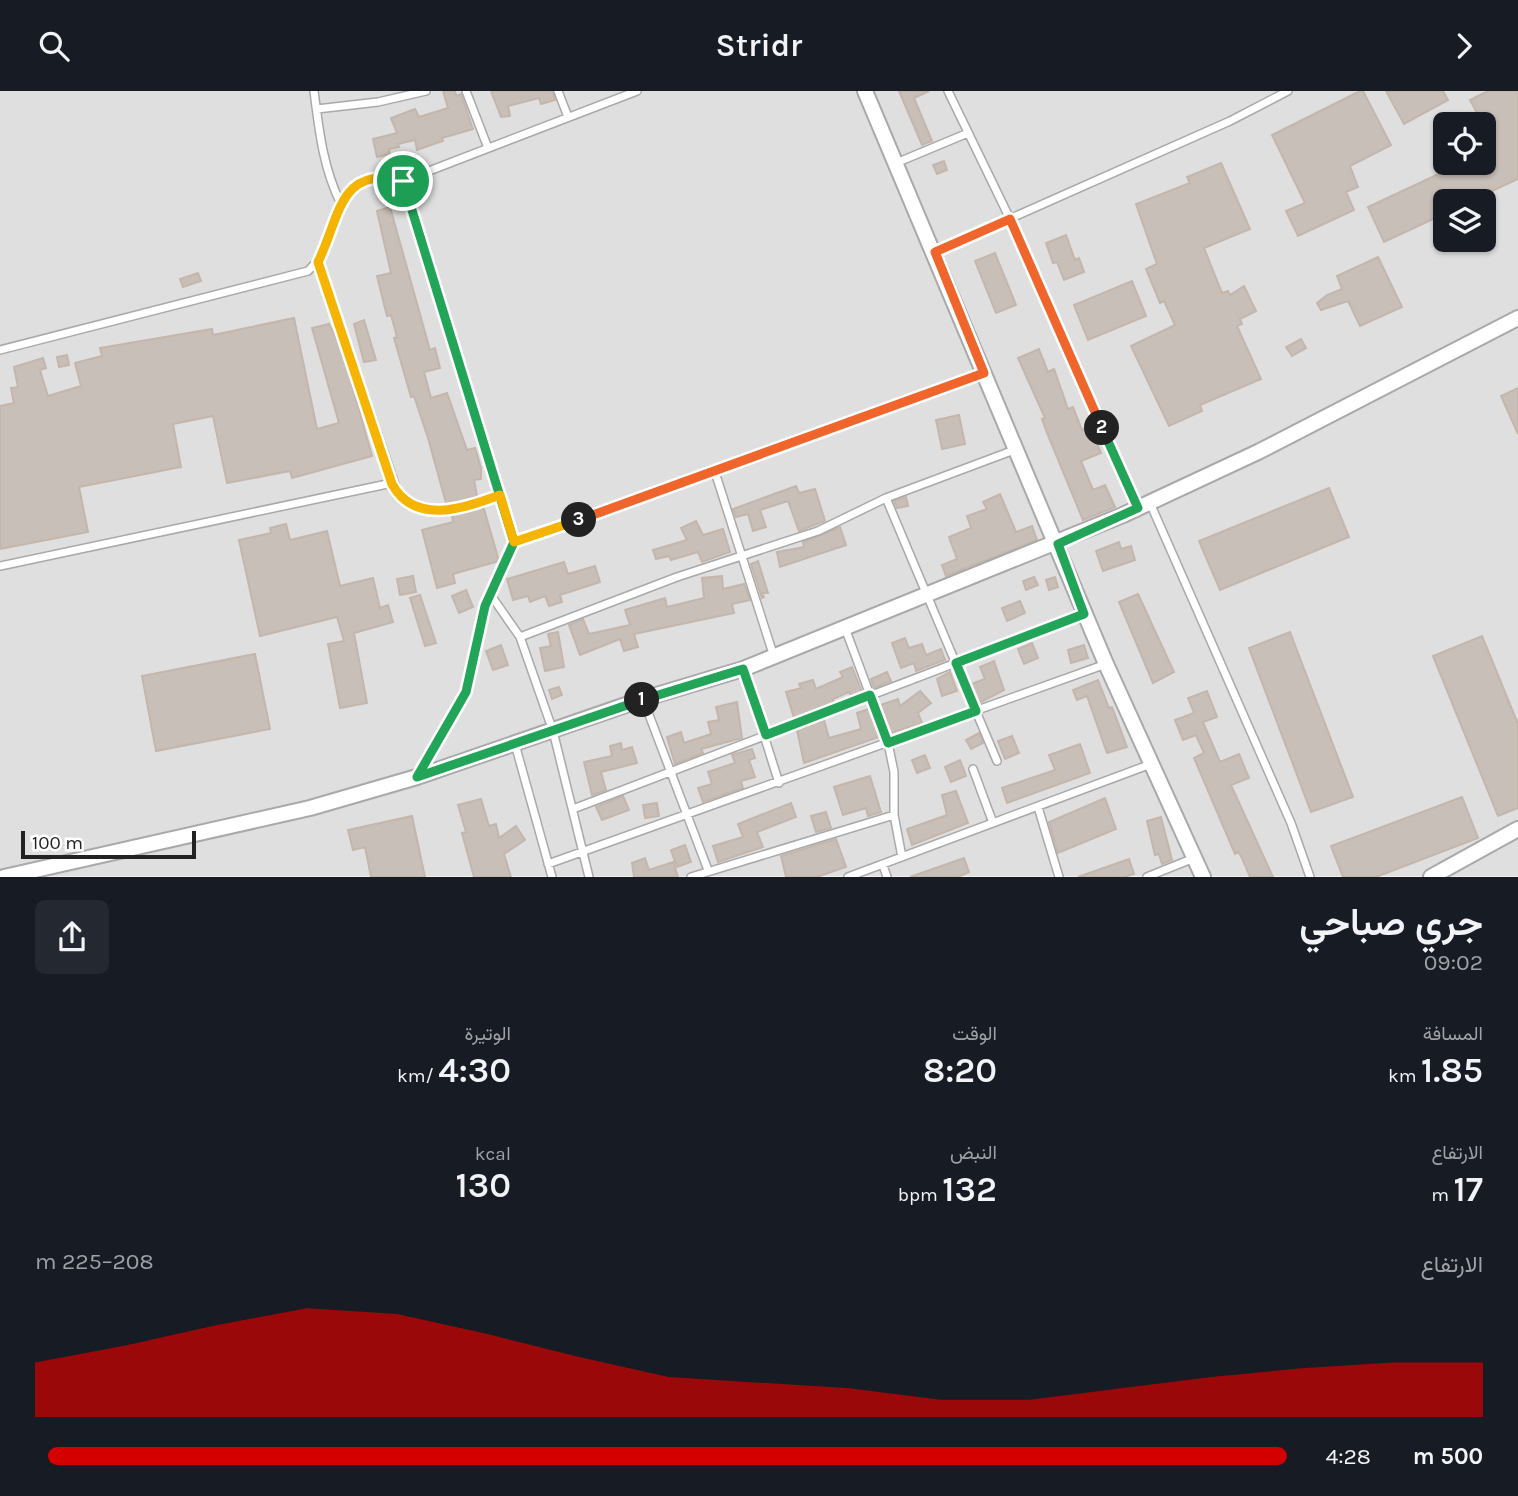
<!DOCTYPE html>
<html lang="ar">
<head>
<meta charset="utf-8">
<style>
	body { margin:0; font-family:Karla,Vazirmatn,sans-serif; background:#242831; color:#f1f3f6; direction:rtl; height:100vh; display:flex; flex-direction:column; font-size:26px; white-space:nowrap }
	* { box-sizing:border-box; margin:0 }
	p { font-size:23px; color:#9ea1a6 }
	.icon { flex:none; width:38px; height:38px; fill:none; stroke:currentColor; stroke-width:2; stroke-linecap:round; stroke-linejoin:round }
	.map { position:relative; height:786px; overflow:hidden; direction:ltr }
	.details { display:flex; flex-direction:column; background:#171b24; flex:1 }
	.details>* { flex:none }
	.tools { position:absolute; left:1433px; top:21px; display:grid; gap:14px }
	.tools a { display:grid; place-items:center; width:63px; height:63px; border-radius:10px; background:#171b24; box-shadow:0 2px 5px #0004; font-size:35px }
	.scale { position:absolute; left:21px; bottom:18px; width:175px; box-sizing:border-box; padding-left:7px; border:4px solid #222; border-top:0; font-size:19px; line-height:24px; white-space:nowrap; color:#222; -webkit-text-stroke:5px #fff; paint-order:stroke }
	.pin { position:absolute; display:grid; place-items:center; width:60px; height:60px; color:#fff; margin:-30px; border:4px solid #fff; border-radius:50%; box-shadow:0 2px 7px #0007 }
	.km { position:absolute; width:35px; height:35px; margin:-18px; border-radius:50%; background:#222; color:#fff; font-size:19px; line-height:35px; text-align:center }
	.round { display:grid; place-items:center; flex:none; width:74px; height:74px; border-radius:10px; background:#242831 }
	.overview { display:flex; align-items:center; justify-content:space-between; height:119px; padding:0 35px }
	h1 { font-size:38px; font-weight:600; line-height:52px }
	.stats { display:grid; grid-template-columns:repeat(3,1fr); gap:10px; height:119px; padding:7px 35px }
	.stats div { display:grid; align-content:center }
	.stats b { font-size:35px; font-weight:600 }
	.stats small { font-size:19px; font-weight:400 }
	.stats p { font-size:19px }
	.chart { height:196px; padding:14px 35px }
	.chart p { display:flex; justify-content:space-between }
	.chart svg { width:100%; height:126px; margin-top:7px; fill:#d40000; opacity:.7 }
	ul { padding:0 35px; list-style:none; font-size:23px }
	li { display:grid; grid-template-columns:112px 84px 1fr; align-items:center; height:52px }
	li i { height:18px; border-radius:9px; background:#d40000 }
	header { display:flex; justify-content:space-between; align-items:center; height:91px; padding:0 35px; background:#171b24; font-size:32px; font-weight:600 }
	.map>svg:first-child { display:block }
	.residential { fill:#e0dfdf; fill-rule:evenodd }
	.building { fill:#c7bfb8; stroke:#c4b6ab; stroke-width:2 }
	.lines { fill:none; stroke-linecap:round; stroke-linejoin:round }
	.lane-casing { stroke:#a9a9a9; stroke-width:10 }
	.street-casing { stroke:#a9a9a9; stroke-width:18 }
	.lane { stroke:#fff; stroke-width:7 }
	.street { stroke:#fff; stroke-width:14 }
	.split-1-casing { stroke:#fff; stroke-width:14 }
	.split-2-casing { stroke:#fff; stroke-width:14 }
	.split-3-casing { stroke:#fff; stroke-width:14 }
	.split-4-casing { stroke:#fff; stroke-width:14 }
	.split-1 { stroke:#22a559; stroke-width:9 }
	.split-2 { stroke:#22a559; stroke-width:9 }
	.split-3 { stroke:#f0652b; stroke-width:9 }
	.split-4 { stroke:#f5b400; stroke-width:9 }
</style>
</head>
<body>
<header><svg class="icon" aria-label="forward" viewBox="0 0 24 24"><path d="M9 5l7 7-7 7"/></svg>Stridr<svg class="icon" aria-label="search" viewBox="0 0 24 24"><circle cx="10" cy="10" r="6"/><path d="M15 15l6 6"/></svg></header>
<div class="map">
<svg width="1518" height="786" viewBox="0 0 1518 786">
	<rect width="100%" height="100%" fill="#f2efe9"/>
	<path class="residential" d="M0,0H1518V785H0ZM1446,33H1484V72H1446ZM1446,110H1484V149H1446Z"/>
	<path class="building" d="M443,0H455L456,5L461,3L473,38L442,47L443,50L417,59L415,49L398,53L399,56L389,58L390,63L377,66L373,48L397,42L391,27L415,18L419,26L448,17Z
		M491,0H552L555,9L541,13L539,7L508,15L510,25L501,26Z
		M899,0H929L914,7L932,50L922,54Z
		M1360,0H1363L1391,54L1350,75L1358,96L1346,101L1354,119L1298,145L1286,120L1305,112L1272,44Z
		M1386,0H1443L1448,9L1404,33Z
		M1488,0H1518V88L1471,110H1446V122L1384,151L1368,116L1462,72H1484V61L1495,56L1470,9Z
		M944,70L947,79L937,83L933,74Z
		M1221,72L1250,138L1204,157L1222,202L1228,200L1230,204L1244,195L1256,220L1240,228L1242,233L1237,235L1261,288L1200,314L1202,320L1169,335L1131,255L1175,234L1164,210L1160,212L1146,178L1157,173L1136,113L1190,92L1187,86Z
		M390,116L430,259L435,257L440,277L424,281L431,307L447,302L467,359L475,357L481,377V388L474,389L477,405L460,410L446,412L428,347L414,305L411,306L394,247L397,246L391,224L387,225L377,185L391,182L377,120Z
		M1066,144L1075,169L1079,167L1084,181L1064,189L1057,171L1053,172L1046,152Z
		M995,162L1016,214L996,222L975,170Z
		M1378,166L1402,216L1360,235L1348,210L1321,219L1317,212L1327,204L1342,198L1337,185Z
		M198,182L201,190L183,196L180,188Z
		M1132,190L1146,225L1088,249L1074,214Z
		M294,227L317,338L339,332L312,237L329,233L342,258L372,365L292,387L290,380L227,392L213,325L173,333L181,376L79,396L88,441L0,458V315L14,312L11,297L18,296L14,276L43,267L46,277L40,279L48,305L81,295L75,272L102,265L100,257L212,238L213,244Z
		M364,229L376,269L364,271L354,233Z
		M1301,248L1306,257L1292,265L1286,256Z
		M1039,258L1048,281L1054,278L1068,318L1073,316L1082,339L1090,336L1101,362L1081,370L1093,399L1105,394L1115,416L1083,429L1047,342L1042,328L1045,327L1018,267Z
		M67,264L69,274L59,276L57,266Z
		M1518,297V343L1501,305Z
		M959,324L965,353L942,358L936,329Z
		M796,395L799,402L815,398L825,430L799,440L788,410L760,419L766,436L753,440L748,423L736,426L733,418Z
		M1329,397L1349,446L1220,499L1199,450Z
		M1000,403L1016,441L1032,435L1037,449L946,485L942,474L957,468L949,446L971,437L967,425L987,418L983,411Z
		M906,406L908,415L897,417L894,410Z
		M480,417L484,418L499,470L453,483L455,492L437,497L422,439L453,431L452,424Z
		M696,430L703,444L723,438L730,461L702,471L698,461L671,469L669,465L656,468L653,459L687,449L681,437Z
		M286,433L290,449L327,440L340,495L373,487L380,517L388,514L393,531L354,542L367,612L340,617L328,553L344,550L337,526L260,545L239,449L271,442L270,437Z
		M840,436L846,454L780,476L777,461L804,456L803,451Z
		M1119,451L1121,458L1131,455L1135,469L1103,480L1096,460Z
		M758,470L768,502H762L764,506L762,507L751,473Z
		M564,471L568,483L595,475L600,491L560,504L562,511L549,515L545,505L530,511L528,505L513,509L507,488Z
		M413,485L416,501L400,504L397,488Z
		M722,485L723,498L744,493L750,509L732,513L734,522L634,543L638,556L624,560L620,548L580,564L569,534L583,528L589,543L630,534L625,519L665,507L667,516L704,507L702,487Z
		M1034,486L1038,494L1026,499L1023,490Z
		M1055,486L1058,496L1049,499L1046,489Z
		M466,499L473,516L459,522L452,505Z
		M1138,503L1174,581L1153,592L1119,511Z
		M420,504L436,552L425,555L410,507Z
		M1020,510L1025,522L1007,530L1002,517Z
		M558,541L564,576L545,580L540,557L551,555L548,543Z
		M1290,541L1353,706L1311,721L1249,557Z
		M1482,545L1518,633V717L1498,725L1433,565Z
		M905,547L909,557L922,553L926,564L941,558L945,569L916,580L914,572L901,577L892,552Z
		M1032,552L1038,567L1024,573L1018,558Z
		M501,554L508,574L493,579L486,560Z
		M1084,554L1088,567L1071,572L1068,559Z
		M255,563L270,638L156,660L142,585Z
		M994,570L1004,599L979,612L971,593L985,588L980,576Z
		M852,576L862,601L851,605L849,601L833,608L834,612L794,627L786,601L801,597L799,593L813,589L816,598L843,586L840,581Z
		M887,581L891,590L874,597L871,588Z
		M950,581L957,600L942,605L937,588Z
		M1098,589L1109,617L1112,616L1127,656L1107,662L1087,605L1077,609L1073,599Z
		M559,596L562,604L552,608L549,599Z
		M920,600L931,612L918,622L922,632L891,642L880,614L898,608L900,615Z
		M1207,600L1217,626L1203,631L1220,671L1239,663L1249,687L1231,694L1273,786H1250L1242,767L1238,761L1235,763L1194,667L1204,662L1196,644L1183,649L1175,629L1194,622L1188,607Z
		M737,611L742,647L701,658L703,662L675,673L667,646L681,641L684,652L711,643L708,631L719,629L716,616Z
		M869,618L879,646L804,672L797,639L824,629L829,647L861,638L857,622Z
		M979,642L983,652L971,658L966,649Z
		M1012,645L1019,662L1005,668L998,650Z
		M621,652L622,659L632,656L637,672L601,681L606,699L592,704L584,671L612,665L610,655Z
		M1080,653L1090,682L1007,712L1002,697L1055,679L1049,664Z
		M752,658L755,667L749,669L755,686L741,690L743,697L703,711L698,697L712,693L708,681L735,672L732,664Z
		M925,664L930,677L917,682L912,669Z
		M960,669L966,685L951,691L945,676Z
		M870,685L881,721L868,725L866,717L843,724L834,696Z
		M956,700L968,732L912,754L907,738L947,724L942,704Z
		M623,705L629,719L602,729L596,716Z
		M1462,706L1478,747L1376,786H1343L1331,755Z
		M1105,707L1116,738L1058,762L1049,731Z
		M481,708L489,735L496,733L499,747L516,735L525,749L504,763L511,786H474L462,742L466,741L458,714Z
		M657,712L659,725L645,727L643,714Z
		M791,712L796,726L757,741L763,756L718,771L713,755L743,746L738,733Z
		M826,721L831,737L816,741L811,725Z
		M412,725L425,786H371L365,756L353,759L348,739Z
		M1161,726L1172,769L1162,773L1159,763L1155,764L1147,730Z
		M836,748L846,776L817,786H786L781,765Z
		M685,754L691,771L677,776L671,759Z
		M645,767L649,779L673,771L678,786H634L632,772Z
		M964,767L969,781L958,786H910Z
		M1129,768L1134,783L1124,786H1078Z"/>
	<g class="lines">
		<g class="lane-casing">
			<path id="lane" d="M314,0C319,39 323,77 341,113
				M466,0L488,57
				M558,0L568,26
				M948,0L1010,128L1137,417
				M317,18L378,11L426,0
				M896,72L968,42
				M403,90L514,451
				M935,161L1230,30L1288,0
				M318,171L399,405C430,430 466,416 500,404
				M0,259L308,180C347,144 327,70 403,90L637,0
				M715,381L774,566
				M886,407L997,670
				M1150,412L1291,732L1310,786
				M0,475L392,392
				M490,503L520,546L553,640L589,786
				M845,537L888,652L894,681V724L902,766
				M520,546L677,486L818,440L886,407L1017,358
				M743,578L779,692
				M643,608L708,779
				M515,653L552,786
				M973,678L993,732
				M419,682L466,601L485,515L514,451L983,282
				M1038,716L1059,786
				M573,718L1084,523
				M548,773L1106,573
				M883,774L887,786
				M691,786L894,724
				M848,786L1151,673
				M1147,786L1194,767"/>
		</g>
		<g class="street-casing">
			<path id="street" d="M865,0L1106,573L1203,786
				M4,786L310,717L417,686L643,608L743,578L1123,424L1258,361L1518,227
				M1431,786L1518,738"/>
		</g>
		<use href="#lane" class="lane"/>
		<use href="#street" class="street"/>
	</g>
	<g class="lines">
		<g class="split-1-casing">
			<path id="split-1" d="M403,90L514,451L485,515L466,601L417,686L642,609"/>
		</g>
		<g class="split-2-casing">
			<path id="split-2" d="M642,609L743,578L766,644L870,604L888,652L976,620L956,572L1084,523L1058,453L1138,417L1102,337"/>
		</g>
		<g class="split-3-casing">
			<path id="split-3" d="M579,429L984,282L935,161L1010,128L1102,337"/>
		</g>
		<g class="split-4-casing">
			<path id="split-4" d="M403,90C339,73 340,127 318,171L392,393C415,435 464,417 500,404L514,451L579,429"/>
		</g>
		<use href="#split-1" class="split-1"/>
		<use href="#split-2" class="split-2"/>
		<use href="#split-3" class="split-3"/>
		<use href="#split-4" class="split-4"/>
	</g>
</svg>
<div class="tools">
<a><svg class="icon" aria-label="locate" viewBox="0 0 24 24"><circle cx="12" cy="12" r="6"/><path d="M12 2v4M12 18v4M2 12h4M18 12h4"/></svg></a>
<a><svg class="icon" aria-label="layers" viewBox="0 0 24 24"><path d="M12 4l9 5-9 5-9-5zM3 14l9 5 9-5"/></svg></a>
</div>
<div class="scale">100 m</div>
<div class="pin" style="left:403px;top:90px;background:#1e9e55"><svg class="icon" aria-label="arrive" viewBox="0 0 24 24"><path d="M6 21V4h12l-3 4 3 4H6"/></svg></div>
<b class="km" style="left:642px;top:609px">1</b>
<b class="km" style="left:1102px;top:337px">2</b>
<b class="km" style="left:579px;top:429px">3</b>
</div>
<section class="details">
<div class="overview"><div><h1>جري صباحي</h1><p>09:02</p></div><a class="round"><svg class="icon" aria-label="share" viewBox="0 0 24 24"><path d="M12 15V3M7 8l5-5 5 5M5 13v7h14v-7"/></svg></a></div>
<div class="stats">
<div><p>المسافة</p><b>1.85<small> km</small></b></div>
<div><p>الوقت</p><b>8:20</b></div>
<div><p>الوتيرة</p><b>4:30<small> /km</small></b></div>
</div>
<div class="stats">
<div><p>الارتفاع</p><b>17<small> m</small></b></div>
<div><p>النبض</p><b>132<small> bpm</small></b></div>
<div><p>kcal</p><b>130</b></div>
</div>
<div class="chart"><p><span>الارتفاع</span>208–225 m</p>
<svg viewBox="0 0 160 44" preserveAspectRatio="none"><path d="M0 44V25L10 19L20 12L30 6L40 8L50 15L60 23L70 30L80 32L90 34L100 38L110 38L120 34L130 30L140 27L150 25L160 25V44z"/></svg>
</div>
<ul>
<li><b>500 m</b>4:28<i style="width:99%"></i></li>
</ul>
</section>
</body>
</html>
